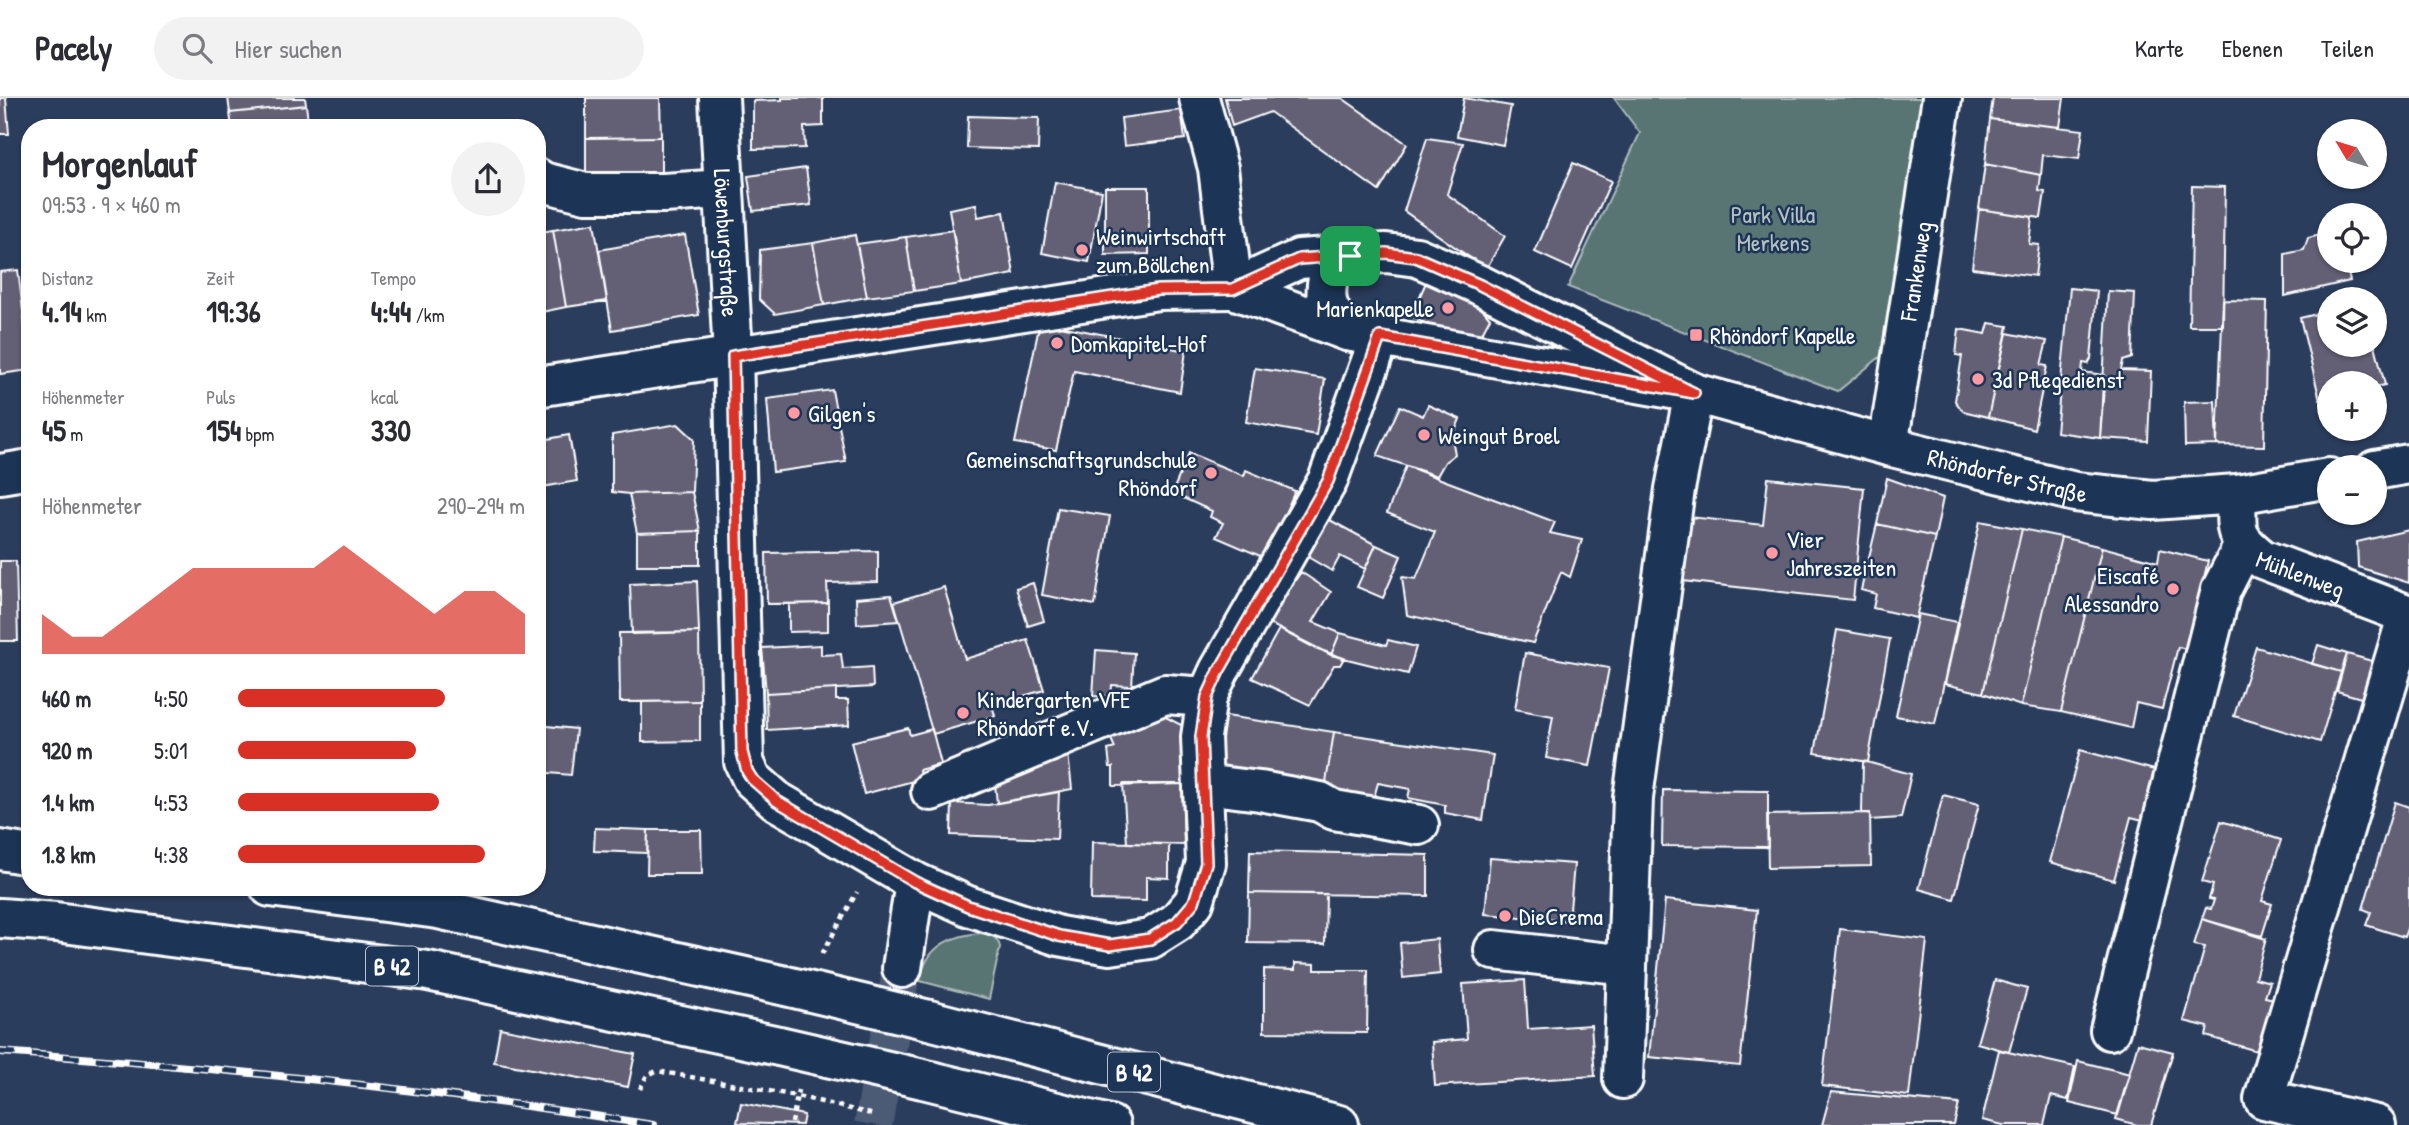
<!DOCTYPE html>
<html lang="de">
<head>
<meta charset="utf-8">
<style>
	body { margin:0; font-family:"Patrick Hand",sans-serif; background:#f2f2f3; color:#2b2b33; height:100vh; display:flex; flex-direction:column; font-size:26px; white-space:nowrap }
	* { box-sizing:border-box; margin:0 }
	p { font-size:23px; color:#7c7c81 }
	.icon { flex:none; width:38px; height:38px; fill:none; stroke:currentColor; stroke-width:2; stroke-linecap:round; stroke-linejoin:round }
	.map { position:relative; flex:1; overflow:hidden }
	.details { position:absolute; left:21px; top:21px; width:525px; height:777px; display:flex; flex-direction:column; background:#fff; border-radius:28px; box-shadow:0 2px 5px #0004 }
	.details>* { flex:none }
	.needle { width:46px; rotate:308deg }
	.fabs { position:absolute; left:2317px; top:21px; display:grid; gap:14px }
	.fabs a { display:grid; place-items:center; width:70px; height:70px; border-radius:50%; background:#fff; box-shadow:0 2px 5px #0004; font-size:35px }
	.pin { position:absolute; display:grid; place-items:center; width:60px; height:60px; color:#fff; margin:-30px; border-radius:14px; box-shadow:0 4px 10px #0006 }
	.round { display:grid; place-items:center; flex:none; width:74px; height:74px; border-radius:37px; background:#f2f2f3 }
	.headline { display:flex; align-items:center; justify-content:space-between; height:119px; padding:0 21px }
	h1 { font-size:38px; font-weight:700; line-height:52px }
	.figures { display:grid; grid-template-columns:repeat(3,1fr); gap:10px; height:119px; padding:7px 21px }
	.figures div { display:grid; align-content:center }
	.figures b { font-size:30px; font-weight:700 }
	.figures small { font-size:19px; font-weight:400 }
	.figures p { font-size:19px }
	.chart { height:196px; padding:14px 21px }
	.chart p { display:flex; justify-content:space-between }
	.chart svg { width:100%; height:126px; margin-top:7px; fill:#d93025; opacity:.7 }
	ul { padding:0 21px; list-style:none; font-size:23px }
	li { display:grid; grid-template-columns:112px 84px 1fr; align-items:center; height:52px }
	li i { height:18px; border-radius:9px; background:#d93025 }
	header { display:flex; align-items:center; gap:42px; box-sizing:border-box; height:98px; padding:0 35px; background:#fff; border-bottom:2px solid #e1e1e2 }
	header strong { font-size:33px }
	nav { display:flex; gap:38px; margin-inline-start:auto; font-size:24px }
	.search { width:490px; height:63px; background:#f2f2f3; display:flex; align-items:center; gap:18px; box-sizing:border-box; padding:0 24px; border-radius:38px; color:#7c7c81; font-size:26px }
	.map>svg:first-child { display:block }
	.green { fill:#587573; stroke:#acbab9; stroke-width:2 }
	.building { fill:#645f74; stroke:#fff; stroke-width:2 }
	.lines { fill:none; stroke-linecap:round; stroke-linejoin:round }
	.minor-tunnel { stroke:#4b5a75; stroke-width:38; stroke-dasharray:38 19; stroke-linecap:butt }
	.minor-casing { stroke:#fff; stroke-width:44 }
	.major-casing { stroke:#fff; stroke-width:44 }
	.highway-casing { stroke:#fff; stroke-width:44 }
	.path { stroke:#fff; stroke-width:4.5; stroke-dasharray:5 5; stroke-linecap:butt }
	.minor { stroke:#1d3557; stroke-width:38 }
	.major { stroke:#1d3557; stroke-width:38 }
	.highway { stroke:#1d3557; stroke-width:38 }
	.rail-casing { stroke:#fff; stroke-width:8 }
	.rail { stroke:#1d3557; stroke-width:5; stroke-dasharray:16; stroke-linecap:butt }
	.highway-bridge-casing { stroke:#fff; stroke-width:44; stroke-linecap:butt }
	.highway-bridge { stroke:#1d3557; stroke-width:38 }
	.route-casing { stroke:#fff; stroke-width:14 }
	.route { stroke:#d93025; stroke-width:9 }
	.poi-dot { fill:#ff9aa2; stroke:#1d3557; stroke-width:2.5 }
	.labels { text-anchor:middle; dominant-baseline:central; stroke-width:5; stroke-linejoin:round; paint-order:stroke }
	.shield { fill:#1d3557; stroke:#bbc2cd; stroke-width:2 }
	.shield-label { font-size:23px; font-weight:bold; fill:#fff }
	.park-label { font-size:24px; fill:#b4c1c0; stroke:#1d3557 }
	.poi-label { font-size:24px; fill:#fff; stroke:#1d3557; text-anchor:start }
	.street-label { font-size:24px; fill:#fff; stroke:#1d3557 }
</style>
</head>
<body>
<header>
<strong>Pacely</strong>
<div class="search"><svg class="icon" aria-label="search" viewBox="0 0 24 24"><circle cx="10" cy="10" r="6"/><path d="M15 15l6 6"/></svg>Hier suchen</div>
<nav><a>Karte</a><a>Ebenen</a><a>Teilen</a></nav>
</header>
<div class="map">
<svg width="2409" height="1027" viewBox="0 0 2409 1027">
	<rect width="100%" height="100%" fill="#2b3d5d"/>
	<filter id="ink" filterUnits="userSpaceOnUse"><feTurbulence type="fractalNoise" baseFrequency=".0143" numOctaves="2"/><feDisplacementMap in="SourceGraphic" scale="14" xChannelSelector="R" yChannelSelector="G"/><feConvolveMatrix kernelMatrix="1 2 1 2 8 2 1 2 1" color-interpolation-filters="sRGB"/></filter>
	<g filter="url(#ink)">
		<path class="green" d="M1614,0H1922L1891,250L1838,293L1568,189L1640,35Z
			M979,835C989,836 997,837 1000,849L989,901L920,883C926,849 947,839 979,835Z"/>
		<path class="building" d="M0,0H6L9,36H0Z
			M228,0H305L306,7L230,15Z
			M586,0H660L661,39L586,40Z
			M782,0H823V28L804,29L805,50L753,51V3L782,2Z
			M1225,0H1342L1407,46L1379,93L1270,14L1232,28Z
			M1464,0L1511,8L1503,47L1457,38Z
			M1993,0H2064L2060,29L1990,21Z
			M306,7L309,30H232L230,15Z
			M1181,12L1185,41L1124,48L1121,20Z
			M968,18L1039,20L1038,52L967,50Z
			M1990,21L2083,32L2079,61L2043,57L2041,77L1985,66Z
			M661,39V80L586,81V40Z
			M1427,40L1463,45L1447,96L1505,138L1486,171L1404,113Z
			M1573,65L1611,83L1572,171L1535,154Z
			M1985,66L2041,77L2039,93L2045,94L2041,120L1979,111Z
			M806,70L811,107L753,113L748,78Z
			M1055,84L1102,93L1089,164L1042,155Z
			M2192,88L2225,89L2223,228H2189Z
			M1105,89H1149V156L1105,157Z
			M976,106L978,119L1004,114L1014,176L961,186L949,111Z
			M1979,111L2032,119L2029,146L2039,147L2035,178L1972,170Z
			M594,125L607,203L566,209L553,132Z
			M553,132L566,209L537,215V135Z
			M953,132L961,186L914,193L906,139Z
			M2329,135V163H2345L2350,183L2285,198V156L2304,152L2308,140Z
			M685,137L699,217L612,232L599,152Z
			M855,137L867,199L824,207L813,145Z
			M906,139L914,193L867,199L857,146Z
			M813,145L824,207L775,216L759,201L760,152Z
			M18,172L30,272L0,276V174Z
			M1427,182L1475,202L1490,220L1480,239L1456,240L1411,218Z
			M2070,190L2097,193L2091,261L2088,266L2083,265L2082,274L2105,277L2100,340L2056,334Z
			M2108,193L2135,195L2132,260L2123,263L2121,272L2151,273L2148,343L2100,340Z
			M2223,202L2267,203L2264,348L2217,347Z
			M2329,213V247H2375L2385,287L2375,289V285H2329V300L2320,302L2300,220Z
			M1040,224L1186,253L1180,294L1074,273L1056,352L1015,345Z
			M1989,225L2008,228L1988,319L1963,313L1955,303L1962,258L1956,257L1959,231L1986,236Z
			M2007,235L2047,243L2041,267L2047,268L2034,331L1988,319Z
			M1255,270L1325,281L1316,337L1246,324Z
			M832,292L846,364L773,374L767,301Z
			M2215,303L2217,347L2185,348L2184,304Z
			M1428,307L1460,321L1452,340L1455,356L1445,364L1437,378L1377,358L1400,308L1423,318Z
			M678,326L694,341L692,394L629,396L612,394V337Z
			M569,337L577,383L537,390V343Z
			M1189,355L1244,378L1246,372L1295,393L1265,460L1216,439L1223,425L1210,419L1212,413L1172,395Z
			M1406,368L1555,424L1550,435L1582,442L1570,479L1561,474L1533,545L1407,517L1402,479L1416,481L1435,434L1387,415Z
			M1768,380L1864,390L1853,502L1683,483L1690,419L1763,427Z
			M1887,380L1943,400L1935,439L1877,426Z
			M692,394L700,433L637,435L629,396Z
			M1058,410L1110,418L1095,507L1042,497Z
			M1328,421L1376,447L1365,471L1340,458L1332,473L1306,458Z
			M1980,423L2022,431L1983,595L1945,586Z
			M1877,426L1935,439L1916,520L1873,510L1876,496L1861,492Z
			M2022,431L2061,439L2021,608L1983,595Z
			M2409,432V485L2358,469L2357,444Z
			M700,433V467H637V435Z
			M2061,439L2102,449L2061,614L2021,608Z
			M1376,447L1401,458L1383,500L1357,489Z
			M2102,449L2158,464L2160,451L2208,463L2187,551L2178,549L2162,611L2136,605L2131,630L2061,614Z
			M878,453V484L827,485L828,505L767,506L766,455Z
			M0,463H16L18,543H0Z
			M1301,474L1331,494L1313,524L1340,535L1331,557L1266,524Z
			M697,483L699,534L632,536L630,486Z
			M1033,485L1044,523L1028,528L1016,490Z
			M944,489L965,561L1028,542L1044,592L992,607L995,618L933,636L894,504Z
			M891,497L899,523L857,526L856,500Z
			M828,505V533L789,534V506Z
			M1918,516L1957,524L1935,626L1896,618Z
			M1279,531L1315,550L1344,560L1340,567H1334L1310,607L1252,580Z
			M1837,532L1890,541L1868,664L1815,655Z
			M699,534L700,603L620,604L619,535Z
			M1340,535L1386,547L1388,542L1416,549L1408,576L1331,557Z
			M821,547V557L841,556L843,571L872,569L873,589L766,595L762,550Z
			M2318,547L2347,556L2341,574L2312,566Z
			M2256,549L2341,574L2320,644L2234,618Z
			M1096,552L1134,555L1132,588L1112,587L1111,599L1093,598Z
			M1525,555L1609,570L1590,668L1546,660L1553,618L1515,611Z
			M2347,556L2379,565L2368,602L2337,593Z
			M836,591V602H848L849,627L767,632L766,595Z
			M700,603V643L642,644V604Z
			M1158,615L1185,629L1182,686L1113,688V669H1110L1108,652L1115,650L1108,634Z
			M1219,617L1334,634L1325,691L1216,673Z
			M537,627L576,631L571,677L537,674Z
			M908,630L910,637L932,631L941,666L919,672L921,681L864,696L851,644Z
			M1334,634L1493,657L1483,722L1445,715V707L1408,700L1410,691L1378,685L1374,699L1325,691Z
			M2080,652L2158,673L2147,723L2131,719L2114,782L2050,764Z
			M1068,655L1072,691L997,705L994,677Z
			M1863,663L1911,676L1901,720L1870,722V715H1862Z
			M1123,686H1182L1184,747L1127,745Z
			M1663,692L1768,693V749L1662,748Z
			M1059,694L1057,741L951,737L952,705L988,707Z
			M1943,697L1979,706L1954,801L1919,791Z
			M2395,704L2409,709V825L2404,839L2366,827L2371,814L2363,811Z
			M1870,715L1871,768L1768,770L1767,717Z
			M2221,723L2281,742L2262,803L2272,806L2262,838L2202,821L2206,810L2211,811L2214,802L2209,801L2213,787L2202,784Z
			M595,730L648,732L647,755L594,753Z
			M648,732H701L702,776H647Z
			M1092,744L1169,746V780L1146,779V803L1091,802Z
			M1250,753L1428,757V798L1249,795Z
			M1490,760L1574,766L1569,823L1485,816Z
			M1249,795L1326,796L1325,846L1248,845Z
			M1665,802L1757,812L1740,968L1649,959Z
			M2202,821L2266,841L2255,880L2270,884L2265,899L2275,901L2260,954L2206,938L2208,929L2184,923L2205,849L2194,847Z
			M1840,831L1927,842L1909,998L1822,988Z
			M1437,841L1440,876L1403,880L1400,845Z
			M1295,865L1315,866V872H1368L1367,935L1264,934V871L1295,872Z
			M1525,882L1528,931L1591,927L1595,978L1435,988L1432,944L1467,941L1463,886Z
			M1995,882L2027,891L2009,954L1977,945Z
			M500,930L635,956L628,989L494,964Z
			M2138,945L2173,954L2151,1027H2137L2116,1021Z
			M1999,952L2075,969L2068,1002L2051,998L2044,1027H2003L1982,1022Z
			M2078,963L2130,976L2118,1017L2069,1005Z
			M1831,994L1959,1006L1954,1027H1822Z
			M741,1005L804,1017L802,1027L737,1025Z"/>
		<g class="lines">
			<path class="minor-tunnel" d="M873,1027L902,870"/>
			<g class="minor-casing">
				<g id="minor">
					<path id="s1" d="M719,0L733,258L744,664L752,681L777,703L915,784L968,808L1059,838L1110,847L1150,841L1177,824L1194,804L1206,765L1201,639L1207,599L1219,573L1328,382L1380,239"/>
					<path d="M1199,0L1218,70L1233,191"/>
					<path d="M537,80L543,84L586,95H664L724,91"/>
					<path id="s2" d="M1888,348L1942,0"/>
					<path id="s3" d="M2237,396C2236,432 2232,438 2262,461L2409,517"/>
					<path d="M1203,686L1260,693L1320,704L1334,712L1419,727"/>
					<path d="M931,693L1165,596L1207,599"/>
					<path d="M1494,852L1627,867"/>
					<path d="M902,870L915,784"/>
					<path d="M2110,932L2221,492L2244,447"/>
					<path d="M1623,981L1633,700L1675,391L1694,295"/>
					<path d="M2376,1027L2264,1001L2408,516"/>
				</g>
			</g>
			<g class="major-casing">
				<g id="major">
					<path id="s4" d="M1233,191L1347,233L1694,295L1888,348L2075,394L2153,402L2237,396L2329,380"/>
					<path d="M1347,233C1326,213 1323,203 1329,174L1350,158"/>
					<path d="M537,289L1158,192L1233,191L1299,161L1386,155L1417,159L1480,187L1694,295"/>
					<path d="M2375,372L2409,366"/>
					<path d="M0,376L30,371"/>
				</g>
			</g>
			<g class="highway-casing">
				<path id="highway" d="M0,752L30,757
					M270,789L438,811L786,888
					M0,820L56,824L428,873L779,948
					M929,922L1339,1027
					M923,981L1110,1027"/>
			</g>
			<path class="path" d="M822,856L857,794
				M640,991L647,977L657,973L797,998L875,1017
				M792,1025L798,992"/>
			<use href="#minor" class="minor"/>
			<use href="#major" class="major"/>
			<use href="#highway" class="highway"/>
			<g class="rail-casing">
				<path id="rail" d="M0,954C219,969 437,992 653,1027"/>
			</g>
			<use href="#rail" class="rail"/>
			<g class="highway-bridge-casing">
				<path id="highway-bridge" d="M786,888L929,922
					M779,948L923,981"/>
			</g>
			<use href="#highway-bridge" class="highway-bridge"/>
		</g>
	</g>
	<g class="lines" filter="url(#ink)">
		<g class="route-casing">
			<path id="route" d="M1386,155L1416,159L1480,187L1694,295L1380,239L1328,383L1219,573L1207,599L1201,639L1206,765L1194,804L1177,824L1150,841L1110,847L1059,838L968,808L915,784L777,703L752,681L747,673L742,654L733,258L1158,192L1233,191L1299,161Z"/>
		</g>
		<use href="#route" class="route"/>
	</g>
	<g class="poi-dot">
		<circle cx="1082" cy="152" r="7"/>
		<circle cx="1448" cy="210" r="7"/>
		<rect x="1689" y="230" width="14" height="14" rx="3.5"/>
		<circle cx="1057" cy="245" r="7"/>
		<circle cx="1978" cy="281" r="7"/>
		<circle cx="794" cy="315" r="7"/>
		<circle cx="1424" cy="337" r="7"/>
		<circle cx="1211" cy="375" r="7"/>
		<circle cx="1772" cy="455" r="7"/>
		<circle cx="2173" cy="491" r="7"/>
		<circle cx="963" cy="615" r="7"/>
		<circle cx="1505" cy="818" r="7"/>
	</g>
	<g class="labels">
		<g class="shield">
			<rect x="366" y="848.5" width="52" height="39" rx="5"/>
			<rect x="1108" y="954.5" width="52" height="39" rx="5"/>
		</g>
		<g class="shield-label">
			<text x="392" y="868">B 42</text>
			<text x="1134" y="974">B 42</text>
		</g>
		<g class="park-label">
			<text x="1773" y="116">Park Villa<tspan x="1773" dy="28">Merkens</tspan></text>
		</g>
		<g class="poi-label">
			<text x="1096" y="138">Weinwirtschaft<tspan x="1096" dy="28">zum Böllchen</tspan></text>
			<text x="1434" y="210" text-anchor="end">Marienkapelle</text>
			<text x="1710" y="237">Rhöndorf Kapelle</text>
			<text x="1071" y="245">Domkapitel-Hof</text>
			<text x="1992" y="281">3d Pflegedienst</text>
			<text x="808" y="315">Gilgen's</text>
			<text x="1438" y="337">Weingut Broel</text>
			<text x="1197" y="361" text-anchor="end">Gemeinschaftsgrundschule<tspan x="1197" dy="28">Rhöndorf</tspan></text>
			<text x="1786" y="441">Vier<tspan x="1786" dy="28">Jahreszeiten</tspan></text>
			<text x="2159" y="477" text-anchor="end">Eiscafé<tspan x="2159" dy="28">Alessandro</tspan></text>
			<text x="977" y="601">Kindergarten VFE<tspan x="977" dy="28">Rhöndorf e.V.</tspan></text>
			<text x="1519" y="818">DieCrema</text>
		</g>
		<g class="street-label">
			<text stroke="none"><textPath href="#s1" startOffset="145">Löwenburgstraße</textPath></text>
			<text stroke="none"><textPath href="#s2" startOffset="177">Frankenweg</textPath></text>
			<text stroke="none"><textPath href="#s4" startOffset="798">Rhöndorfer Straße</textPath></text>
			<text stroke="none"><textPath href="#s3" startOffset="116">Mühlenweg</textPath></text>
		</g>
	</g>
</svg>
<div class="fabs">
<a><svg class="needle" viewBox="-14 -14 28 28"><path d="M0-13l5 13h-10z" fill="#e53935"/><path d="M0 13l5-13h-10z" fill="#7c7c81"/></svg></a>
<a><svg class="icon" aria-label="locate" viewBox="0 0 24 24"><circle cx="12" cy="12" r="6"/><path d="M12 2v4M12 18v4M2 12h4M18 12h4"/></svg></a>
<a><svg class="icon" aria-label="layers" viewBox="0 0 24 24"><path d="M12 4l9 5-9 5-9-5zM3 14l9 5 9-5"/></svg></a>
<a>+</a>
<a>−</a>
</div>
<div class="pin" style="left:1350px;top:158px;background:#1e9e55"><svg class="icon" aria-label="arrive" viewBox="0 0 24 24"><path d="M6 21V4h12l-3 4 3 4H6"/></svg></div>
<section class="details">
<div class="headline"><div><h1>Morgenlauf</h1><p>09:53 · 9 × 460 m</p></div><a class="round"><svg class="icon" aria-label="share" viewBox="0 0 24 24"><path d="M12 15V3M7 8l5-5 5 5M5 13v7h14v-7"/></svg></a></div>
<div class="figures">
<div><p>Distanz</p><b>4.14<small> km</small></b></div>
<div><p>Zeit</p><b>19:36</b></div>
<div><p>Tempo</p><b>4:44<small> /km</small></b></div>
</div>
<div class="figures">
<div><p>Höhenmeter</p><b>45<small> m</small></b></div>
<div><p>Puls</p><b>154<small> bpm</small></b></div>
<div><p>kcal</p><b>330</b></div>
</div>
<div class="chart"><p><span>Höhenmeter</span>290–294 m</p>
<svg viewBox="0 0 160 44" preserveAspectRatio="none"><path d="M0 44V30L10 38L20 38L30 30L40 22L50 14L60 14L70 14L80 14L90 14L100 6L110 14L120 22L130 30L140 22L150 22L160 30V44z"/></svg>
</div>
<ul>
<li><b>460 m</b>4:50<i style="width:72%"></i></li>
<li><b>920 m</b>5:01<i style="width:62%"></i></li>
<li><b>1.4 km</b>4:53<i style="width:70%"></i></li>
<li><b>1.8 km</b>4:38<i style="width:86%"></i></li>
</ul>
</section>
</div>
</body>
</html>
